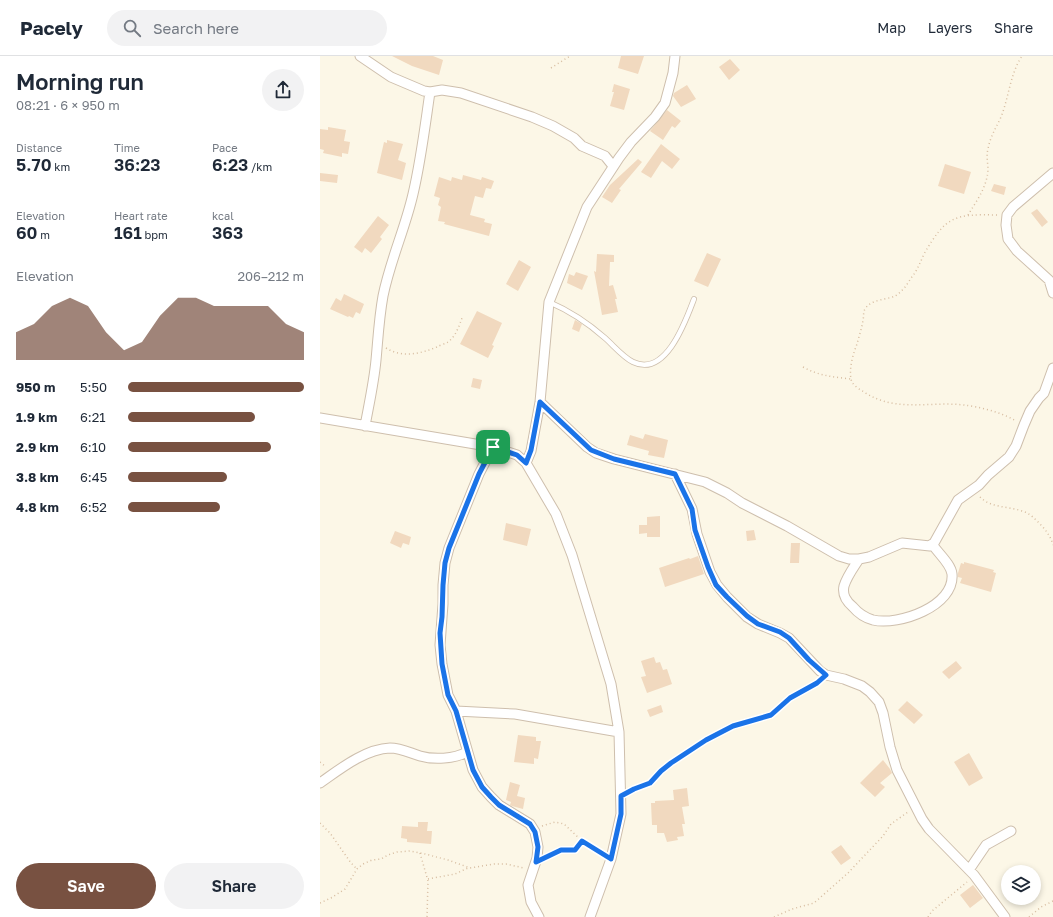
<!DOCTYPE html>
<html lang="en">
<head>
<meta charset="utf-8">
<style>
	body { margin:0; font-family:"Golos Text",sans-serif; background:#f2f2f3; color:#1f2937; height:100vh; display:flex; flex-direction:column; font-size:15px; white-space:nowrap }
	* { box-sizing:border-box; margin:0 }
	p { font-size:13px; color:#747a83 }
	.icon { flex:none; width:22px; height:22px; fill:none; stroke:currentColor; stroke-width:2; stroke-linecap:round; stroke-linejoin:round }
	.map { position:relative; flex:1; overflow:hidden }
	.sheet { display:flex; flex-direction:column; background:#fff; width:320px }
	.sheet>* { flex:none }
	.fabs { position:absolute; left:681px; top:809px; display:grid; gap:8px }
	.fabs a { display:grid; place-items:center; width:40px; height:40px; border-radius:50%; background:#fff; box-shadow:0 2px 6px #0003; font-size:20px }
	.pin { position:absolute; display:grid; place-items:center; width:34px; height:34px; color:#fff; margin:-17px; border-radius:8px; box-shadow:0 2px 6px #0006 }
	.round { display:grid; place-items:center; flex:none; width:42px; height:42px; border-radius:21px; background:#f2f2f3 }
	.summary { display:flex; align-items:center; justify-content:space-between; height:68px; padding:0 16px }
	h1 { font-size:22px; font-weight:600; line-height:30px }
	.stats { display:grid; grid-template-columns:repeat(3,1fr); gap:6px; height:68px; padding:4px 16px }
	.stats div { display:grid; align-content:center }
	.stats b { font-size:17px; font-weight:600 }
	.stats small { font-size:11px; font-weight:400 }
	.stats p { font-size:11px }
	.chart { height:112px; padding:8px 16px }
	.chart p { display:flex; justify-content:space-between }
	.chart svg { width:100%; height:72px; margin-top:4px; fill:#785141; opacity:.7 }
	.action { display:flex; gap:8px; margin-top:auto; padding:8px 16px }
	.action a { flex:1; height:46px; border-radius:24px; background:#785141; color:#fff; font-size:16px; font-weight:600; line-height:46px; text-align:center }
	.action a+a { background:#f2f2f3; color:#1f2937 }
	ul { padding:0 16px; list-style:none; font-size:13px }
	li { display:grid; grid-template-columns:64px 48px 1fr; align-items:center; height:30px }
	li i { height:10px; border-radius:5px; background:#785141 }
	header { display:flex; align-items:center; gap:24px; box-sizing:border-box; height:56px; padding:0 20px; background:#fff; border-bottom:1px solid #e0e1e3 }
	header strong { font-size:19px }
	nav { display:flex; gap:22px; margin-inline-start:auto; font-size:14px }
	.search { width:280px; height:36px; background:#f2f2f3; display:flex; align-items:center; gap:10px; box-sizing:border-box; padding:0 14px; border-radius:22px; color:#747a83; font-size:15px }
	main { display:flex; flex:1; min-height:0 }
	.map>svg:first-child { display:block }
	.building { fill:#f1d9bf }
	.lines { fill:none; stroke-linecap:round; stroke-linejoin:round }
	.service-casing { stroke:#cebfad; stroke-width:6 }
	.minor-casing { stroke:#cebfad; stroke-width:11 }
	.path { stroke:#d7bda1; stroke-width:1.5; stroke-dasharray:1 3; stroke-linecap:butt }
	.service { stroke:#fff; stroke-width:4.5 }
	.minor { stroke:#fff; stroke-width:9 }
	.route-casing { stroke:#fff; stroke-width:8 }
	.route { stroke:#1a73e8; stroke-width:5 }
</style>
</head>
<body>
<header>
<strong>Pacely</strong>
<div class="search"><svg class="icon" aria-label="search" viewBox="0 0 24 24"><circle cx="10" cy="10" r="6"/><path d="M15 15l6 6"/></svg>Search here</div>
<nav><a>Map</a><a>Layers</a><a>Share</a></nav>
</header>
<main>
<section class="sheet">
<div class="summary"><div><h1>Morning run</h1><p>08:21 · 6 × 950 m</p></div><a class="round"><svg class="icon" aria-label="share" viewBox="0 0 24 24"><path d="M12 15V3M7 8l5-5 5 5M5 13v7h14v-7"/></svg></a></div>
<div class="stats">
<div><p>Distance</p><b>5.70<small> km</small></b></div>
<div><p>Time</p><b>36:23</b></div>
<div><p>Pace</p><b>6:23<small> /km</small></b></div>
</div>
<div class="stats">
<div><p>Elevation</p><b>60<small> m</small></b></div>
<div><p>Heart rate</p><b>161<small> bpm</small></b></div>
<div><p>kcal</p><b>363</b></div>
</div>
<div class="chart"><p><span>Elevation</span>206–212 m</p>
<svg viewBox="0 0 160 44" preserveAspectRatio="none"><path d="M0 44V27L10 22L20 11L30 6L40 11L50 27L60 38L70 33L80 17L90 6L100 6L110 11L120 11L130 11L140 11L150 22L160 27V44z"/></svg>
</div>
<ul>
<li><b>950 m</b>5:50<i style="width:100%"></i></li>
<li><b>1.9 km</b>6:21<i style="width:72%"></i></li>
<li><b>2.9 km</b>6:10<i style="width:81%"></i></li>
<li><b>3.8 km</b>6:45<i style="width:56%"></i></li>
<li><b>4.8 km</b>6:52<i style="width:52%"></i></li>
</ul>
<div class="action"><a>Save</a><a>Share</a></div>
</section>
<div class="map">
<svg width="733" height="861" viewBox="0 0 733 861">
	<rect width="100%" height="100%" fill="#fcf7e7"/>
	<path class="building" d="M72,0H113L123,4L119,19L92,10Z
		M301,0H324L318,18L298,12Z
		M410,3L420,14L409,24L399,11Z
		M294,28L310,33L304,54L290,50L294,36H292Z
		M367,29L376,43L361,51L353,40L354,37Z
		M347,54L361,65L355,72L352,70L343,84L330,75Z
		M8,71L26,74L24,85L30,86L28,98L22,97V101L3,97L4,94L0,93V73L8,74Z
		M67,84L83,88L78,104L86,107L82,124L57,117L64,86L67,87Z
		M341,88L360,103L352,113L342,105L331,122L321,116Z
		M318,103L322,106L299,133L301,134L292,147L282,141L290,129Z
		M625,108L651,116L644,138L618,130Z
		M0,117L18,119L17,127L0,125Z
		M143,119L161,124L162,121L174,125L171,133L166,132L163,142L155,140L150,159L165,163L164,166L172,168L169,180L124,168L125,166L118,165L121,151L118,149L120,142L114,140L119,121L131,125L132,121L142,124Z
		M674,128L686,131L684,139L671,135Z
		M717,153L728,166L722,171L711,157Z
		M58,160L69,169L60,181L62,183L51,197L45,192L42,197L34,191Z
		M387,197L401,203L388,231L374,225Z
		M277,198L294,199V206H290L289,230L293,229L297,243H295L298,256L282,259L274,215L276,216Z
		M199,204L211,211L198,235L186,228Z
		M256,216L268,220L262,234L247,227L249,218L254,220Z
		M24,238L44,248L40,258L36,256L33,262L29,260L28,261L10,253L16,242L21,245Z
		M157,255L182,267L172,289L174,290L168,302L140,288Z
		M255,264L262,268L259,276L252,273Z
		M153,322L162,324L160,333L151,331Z
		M325,378L348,384L344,402L328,399L329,395L307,389L310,379L323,383Z
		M340,460V481H327V477L319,478V469H327V461Z
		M186,467L211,473L207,490L183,484Z
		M434,474L436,484L427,485L426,475Z
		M75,475L91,481L89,489L83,487L81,492L70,487Z
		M471,487H480L479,507H470Z
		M378,500L384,518L345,531L339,512L369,502L370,503Z
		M644,506L674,514L673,516L676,517L671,536L640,527L642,522L638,521V517L641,507L644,508Z
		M334,601L336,607L340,606L343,614L347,613L352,628L327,637L321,621L326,620L321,605Z
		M636,605L642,612L629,623L622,616Z
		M587,645L603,659L594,668L578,654Z
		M341,649L343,656L330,661L327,654Z
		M198,679L216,681V685H221L218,703L214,702V708L194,706Z
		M649,697L663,722L649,730L634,706Z
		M563,704L570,713L572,717L560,727L565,731L555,741L540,727Z
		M190,726L200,729L197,740L205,742L203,753L192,750L190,749L191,746L186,744Z
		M367,732L369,750L362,751L365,768H362L364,780L357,781L358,784L347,786L344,777H337V769H332L331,747H335V745L354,744L353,734Z
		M98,766H108L107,775H112L111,788L87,786V783L81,782L82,770L98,771Z
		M521,789L531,802L521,809L511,796Z
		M653,829L663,842L650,852L640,839Z"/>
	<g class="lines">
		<g class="service-casing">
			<path id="service" d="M229,246C250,255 268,267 285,282C294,290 303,301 313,306C346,322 366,264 374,243"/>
		</g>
		<g class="minor-casing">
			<path id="minor" d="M40,0L71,21L104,35L110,36L122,34L141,37L212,61L233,70L254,82L262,90L285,100L293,110
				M733,117L693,151L687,159L686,169L688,183L697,195L729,224L733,237
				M220,346L267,391L276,397L294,403L385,426L407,437L422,447L467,470L519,500L529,503H539L549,501L582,487L610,490L614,487L638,444L659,429L668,419L689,401L696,390L704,369L710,355L719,342L724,337L733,312
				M0,362L173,391L197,399L206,407L236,458L252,499L291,628L299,676L301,758L291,803L270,861
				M45,370C49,348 54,326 56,304C58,283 59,262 63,240C70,205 85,173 93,138C101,104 105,70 110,36
				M173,391L159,418L129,492L125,507L123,529V548L120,589L122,608L128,639L136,655L153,714L162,731L171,741L179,749L210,768L215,776L218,791L217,802L208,829L211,846L219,861
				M206,407L211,395L220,346L229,246L267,151L299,102L311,86L335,61L345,47L353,17L355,0
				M355,418L372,453L377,478L390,516L397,529L407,541L427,561L438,568L460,577L469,582L500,615L506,619L524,623L542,630L550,636L559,646L563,657L570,691L577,714L602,763L609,773L654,819L685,861
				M539,503C534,511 527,520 524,530C522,539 526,545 533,551C538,557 546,562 553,564C579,570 635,550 632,518C631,508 618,497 612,488
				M136,655L195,658L299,676
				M0,727C20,713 45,693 70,692C81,692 90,697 100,700C114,704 134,703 147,696
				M649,814L666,789L691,775"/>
		</g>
		<path class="path" d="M231,12L250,0
			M648,159C656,146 667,131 668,114C668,107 666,100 668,93C670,81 676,72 681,61C689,41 690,18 702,0
			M677,159C634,158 626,160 604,198C600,207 597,215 591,222C587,229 582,236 575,240C566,244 551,243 545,253C543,256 544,260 543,264C542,272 539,280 537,288C533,298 529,312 531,323C532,329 539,333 544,336C576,357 608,345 644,349C660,351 681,356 696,365
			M66,292C82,302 100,298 117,291C120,289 125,288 128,286C136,280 139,270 142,262
			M483,311C499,320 514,321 531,323
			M660,441C671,452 687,450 702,455C710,457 716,464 722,470C727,476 731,481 733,489
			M0,706L6,711
			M309,736L330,727L335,723L341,715L351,707L387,684L413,670L451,659L470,642L499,626
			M0,767L10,777L31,807L37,813
			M222,770L235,766L244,768L261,784L283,797
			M100,797L108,825L107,861
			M226,801L241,794H255L262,785
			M108,823L135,818L148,812
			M0,847L11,842L25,833L37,813L43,808L52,804L61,803L68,799L77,796L90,795L105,798L128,804L150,812L174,808H186L204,812
			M454,861L472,853L494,847L528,817L563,780L571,768L588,756
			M608,861L612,855L647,826
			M709,861L721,851L733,845"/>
		<use href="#service" class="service"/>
		<use href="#minor" class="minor"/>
	</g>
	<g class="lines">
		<g class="route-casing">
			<path id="route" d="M220,346L271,394L294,403L355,418L372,453L375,474L388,511L396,529L407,541L427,560L438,568L460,576L469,582L489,604L506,619L497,627L470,642L451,659L413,670L386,684L351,707L341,715L330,727L314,733L301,740V758L291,803L262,785L255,794H241L216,806L218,791L215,776L210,768L179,749L171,741L162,731L153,714L136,655L128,639L122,608L120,577L122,561L123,529L125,507L129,492L159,418L173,391L197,399L206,407L211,394Z"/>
		</g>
		<use href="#route" class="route"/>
	</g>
</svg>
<div class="fabs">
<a><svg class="icon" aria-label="layers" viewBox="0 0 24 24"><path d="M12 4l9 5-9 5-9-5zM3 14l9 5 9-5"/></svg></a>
</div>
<div class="pin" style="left:173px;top:391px;background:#1e9e55"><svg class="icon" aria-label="arrive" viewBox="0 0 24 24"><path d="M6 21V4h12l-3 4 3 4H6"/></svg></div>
</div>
</main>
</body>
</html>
